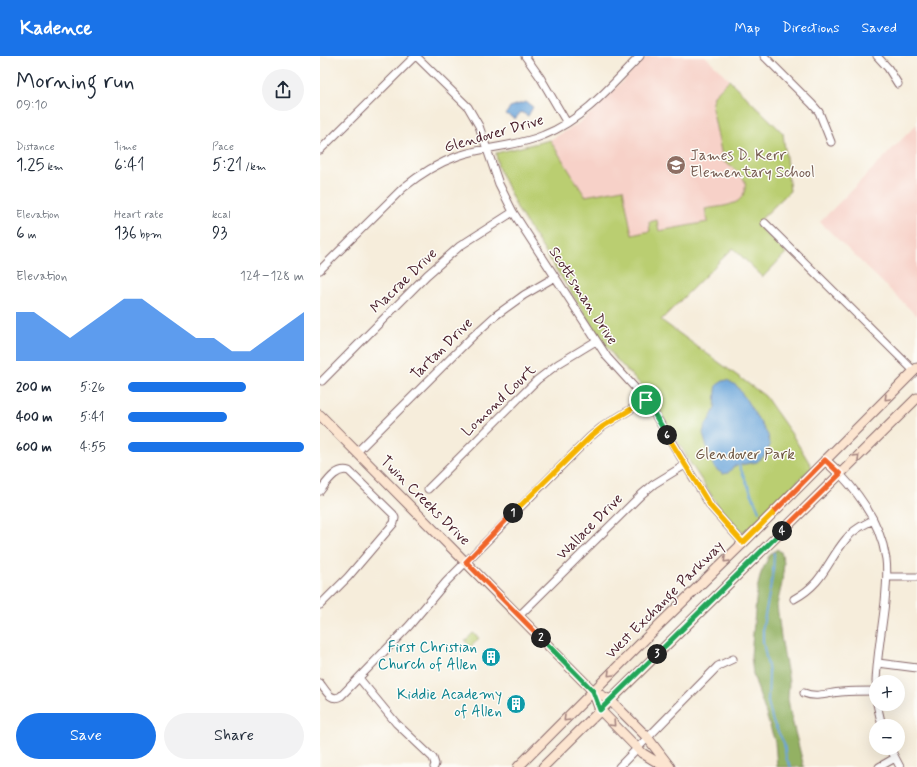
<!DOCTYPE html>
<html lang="en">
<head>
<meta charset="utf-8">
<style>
	body { margin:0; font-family:Mynerve,sans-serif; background:#f2f2f3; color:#1f2937; height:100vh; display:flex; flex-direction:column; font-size:15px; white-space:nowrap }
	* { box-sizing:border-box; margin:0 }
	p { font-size:13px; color:#747a83 }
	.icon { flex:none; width:22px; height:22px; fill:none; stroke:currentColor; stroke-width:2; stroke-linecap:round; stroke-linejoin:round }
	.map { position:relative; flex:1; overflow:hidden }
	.details { display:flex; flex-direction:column; background:#fff; width:320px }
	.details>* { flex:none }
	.fabs { position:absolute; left:549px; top:619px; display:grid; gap:8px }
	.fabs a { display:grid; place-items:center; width:36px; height:36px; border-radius:50%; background:#fff; box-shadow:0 4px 16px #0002; font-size:20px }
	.pin { position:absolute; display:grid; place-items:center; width:34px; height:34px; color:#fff; margin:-17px; border:2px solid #fff; border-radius:50%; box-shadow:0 1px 4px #0007 }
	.km { position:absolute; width:20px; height:20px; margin:-10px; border-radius:50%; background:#222; color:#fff; font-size:11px; line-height:20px; text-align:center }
	.round { display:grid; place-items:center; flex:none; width:42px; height:42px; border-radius:21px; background:#f2f2f3 }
	.headline { display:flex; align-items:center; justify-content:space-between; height:68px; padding:0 16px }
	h1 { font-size:22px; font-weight:600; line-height:30px }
	.stats { display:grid; grid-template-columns:repeat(3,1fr); gap:6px; height:68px; padding:4px 16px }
	.stats div { display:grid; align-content:center }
	.stats b { font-size:17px; font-weight:600 }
	.stats small { font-size:11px; font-weight:400 }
	.stats p { font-size:11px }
	.chart { height:112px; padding:8px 16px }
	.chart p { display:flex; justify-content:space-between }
	.chart svg { width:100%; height:72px; margin-top:4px; fill:#1a73e8; opacity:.7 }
	.cta { display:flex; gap:8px; margin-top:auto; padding:8px 16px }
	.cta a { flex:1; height:46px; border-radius:24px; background:#1a73e8; color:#fff; font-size:16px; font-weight:600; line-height:46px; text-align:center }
	.cta a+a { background:#f2f2f3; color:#1f2937 }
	ul { padding:0 16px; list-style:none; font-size:13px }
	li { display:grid; grid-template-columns:64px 48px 1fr; align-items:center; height:30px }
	li i { height:10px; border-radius:5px; background:#1a73e8 }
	header { display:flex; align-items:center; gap:24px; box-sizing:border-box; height:56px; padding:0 20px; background:#1a73e8; color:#fff }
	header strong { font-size:19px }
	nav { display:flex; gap:22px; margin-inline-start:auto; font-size:14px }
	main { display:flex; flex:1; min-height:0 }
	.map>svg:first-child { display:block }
	.built { fill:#f7d1c8 }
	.green { fill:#bace71; stroke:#82764e }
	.forest { fill:#93b163; stroke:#6e6847 }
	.water { fill:#6aa5da; stroke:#5a6282 }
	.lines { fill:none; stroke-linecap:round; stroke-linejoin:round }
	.stream { stroke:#6aa5da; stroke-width:2 }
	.street-casing { stroke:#866769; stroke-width:9 }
	.secondary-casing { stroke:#866769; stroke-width:11 }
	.street { stroke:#fff; stroke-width:7 }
	.secondary { stroke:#fce5d0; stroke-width:9 }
	.oneway { stroke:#a3827e }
	.split-1-casing { stroke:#fff; stroke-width:8 }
	.split-2-casing { stroke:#fff; stroke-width:8 }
	.split-3-casing { stroke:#fff; stroke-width:8 }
	.split-4-casing { stroke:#fff; stroke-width:8 }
	.split-5-casing { stroke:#fff; stroke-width:8 }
	.split-6-casing { stroke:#fff; stroke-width:8 }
	.split-7-casing { stroke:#fff; stroke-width:8 }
	.split-1 { stroke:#f5b400; stroke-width:5 }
	.split-2 { stroke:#f0652b; stroke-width:5 }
	.split-3 { stroke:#22a559; stroke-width:5 }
	.split-4 { stroke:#22a559; stroke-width:5 }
	.split-5 { stroke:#f0652b; stroke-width:5 }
	.split-6 { stroke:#f5b400; stroke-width:5 }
	.split-7 { stroke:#22a559; stroke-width:5 }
	.labels { text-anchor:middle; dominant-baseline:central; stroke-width:3; stroke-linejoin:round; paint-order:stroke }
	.street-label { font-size:15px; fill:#4a1f2b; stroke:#fdfcf7 }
	.education-label { font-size:15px; fill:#785e54; stroke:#fdfcf7; text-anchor:start }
	.park-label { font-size:15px; fill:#6c5440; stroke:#fdfcf7 }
	.culture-label { font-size:15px; fill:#0d838f; stroke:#fdfcf7; text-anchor:end }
</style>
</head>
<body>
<header>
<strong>Kadence</strong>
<nav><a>Map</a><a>Directions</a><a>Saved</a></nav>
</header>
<main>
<section class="details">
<div class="headline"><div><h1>Morning run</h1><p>09:10</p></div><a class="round"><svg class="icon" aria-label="share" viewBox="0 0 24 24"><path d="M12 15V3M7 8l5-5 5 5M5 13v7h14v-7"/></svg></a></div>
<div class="stats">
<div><p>Distance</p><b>1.25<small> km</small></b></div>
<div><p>Time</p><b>6:41</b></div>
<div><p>Pace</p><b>5:21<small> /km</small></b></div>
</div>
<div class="stats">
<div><p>Elevation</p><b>6<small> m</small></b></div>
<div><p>Heart rate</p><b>136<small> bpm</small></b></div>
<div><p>kcal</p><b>93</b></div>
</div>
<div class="chart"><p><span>Elevation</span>124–128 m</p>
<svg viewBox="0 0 160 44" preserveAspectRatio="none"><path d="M0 44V14L10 14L20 22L30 30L40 22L50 14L60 6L70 6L80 14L90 22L100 30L110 30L120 38L130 38L140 30L150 22L160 14V44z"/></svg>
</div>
<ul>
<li><b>200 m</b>5:26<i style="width:67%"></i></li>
<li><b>400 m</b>5:41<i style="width:56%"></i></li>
<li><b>600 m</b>4:55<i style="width:100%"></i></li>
</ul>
<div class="cta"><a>Save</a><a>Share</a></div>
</section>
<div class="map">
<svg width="597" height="711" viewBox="0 0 597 711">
	<rect width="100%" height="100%" fill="#fdfcf7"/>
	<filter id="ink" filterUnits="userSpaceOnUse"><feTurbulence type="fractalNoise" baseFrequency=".025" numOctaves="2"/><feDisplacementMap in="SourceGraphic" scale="8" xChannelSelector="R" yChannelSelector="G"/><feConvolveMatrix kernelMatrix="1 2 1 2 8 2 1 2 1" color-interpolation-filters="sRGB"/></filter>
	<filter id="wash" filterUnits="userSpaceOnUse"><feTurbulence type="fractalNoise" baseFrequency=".012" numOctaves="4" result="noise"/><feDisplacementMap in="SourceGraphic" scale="16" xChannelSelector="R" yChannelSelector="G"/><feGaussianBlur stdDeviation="0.9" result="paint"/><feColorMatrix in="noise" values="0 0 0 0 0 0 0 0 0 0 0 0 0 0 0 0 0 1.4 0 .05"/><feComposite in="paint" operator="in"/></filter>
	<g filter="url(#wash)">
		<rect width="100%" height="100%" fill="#f6eddb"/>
		<path class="built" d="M328,0H385L463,77L470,135L341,265L230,84L256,69L271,57Z
			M597,68V260L500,166Z"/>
		<path class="green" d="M409,24L463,77L470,135L436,168L466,197L443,221L413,192L341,264L445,340L471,377L492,411L424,477L407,463L371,408L337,350L324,332L296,303L279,280L198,154L178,111L176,97L230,84L265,140L303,133L312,179L330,175L329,166L337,164L339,175L388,166L385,153C395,151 405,151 414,147C418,146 423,141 424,136C430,121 414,113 403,105L392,52L394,39Z
			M153,577L159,582L151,591L145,585Z"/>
		<path class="forest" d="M457,493L461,496L464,507L462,527L457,549L461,581L469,626L468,643L471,660L484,711H457L455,686L433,618L431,600L437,533L441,517L449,500Z"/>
		<path class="water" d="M206,46L213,51L208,60L201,56L195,63L186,58L190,51Z
			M407,324L417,330L425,342L448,379L450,389L447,397L437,406L414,410L408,417L403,418C400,416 396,414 394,410C392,407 383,380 383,377C384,368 393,361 395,351C396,344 395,336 397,329L403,325Z"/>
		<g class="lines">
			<path class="stream" d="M419,409L439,455
				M454,497L453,517L443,570V586L449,616L448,646L453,666L464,687L466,702L471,711"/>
		</g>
	</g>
	<g filter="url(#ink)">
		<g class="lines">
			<g class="street-casing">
				<path id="street" d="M96,0L148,51L159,70L179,128L193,156L287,301L326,344L391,451L423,487
					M205,0L220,21L247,67
					M444,0L492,48L499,56L511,86
					M557,0L568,12L578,28
					M0,94L95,0
					M445,167L594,315
					M0,214L83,132C99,119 118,107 138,100C166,90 197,91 224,79C264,63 291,30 320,0
					M2,325L107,219L140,190L193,156
					M37,396L153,280L175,260L204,239L235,221
					M520,418C543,442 561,470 566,503C568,518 566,532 565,546C562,573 557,600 556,626
					M108,433L217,324L238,308L276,285
					M0,435C7,426 16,411 29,415L73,458L75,462L74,467L28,521L0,549
					M567,521H597
					M474,543C504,527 506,507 526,483C533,474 543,469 553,464
					M199,560L322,438L334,428L365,409
					M558,607L597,612
					M39,622L76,667L113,702L115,708L114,711
					M0,627C6,635 11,646 21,640L89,570L126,526L270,381L282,371L326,344
					M484,637C496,642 508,637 521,636C533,635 544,635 556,635
					M557,648L562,670
					M570,692L580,711
					M299,711L398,610L413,603
					M559,711L575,702"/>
			</g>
			<g class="secondary-casing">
				<path id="secondary" d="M0,359L273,635L290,644L327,681L350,711
					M505,404L520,418
					M273,635L280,654L322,697L345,711
					M198,711L339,569L423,487L597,312
					M223,711L597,342"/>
			</g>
			<use href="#street" class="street"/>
			<use href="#secondary" class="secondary"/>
		</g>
		<defs><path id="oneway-chevron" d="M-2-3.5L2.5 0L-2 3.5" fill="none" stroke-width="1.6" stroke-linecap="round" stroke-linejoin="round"/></defs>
		<g class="oneway">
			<use href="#oneway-chevron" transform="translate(567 342) rotate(135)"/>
			<use href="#oneway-chevron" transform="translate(537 401) rotate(-45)"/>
			<use href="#oneway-chevron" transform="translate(406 504) rotate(136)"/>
			<use href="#oneway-chevron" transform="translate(290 618) rotate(135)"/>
			<use href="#oneway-chevron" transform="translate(246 663) rotate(135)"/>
			<use href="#oneway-chevron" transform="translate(293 668) rotate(47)"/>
		</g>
	</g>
	<g class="lines" filter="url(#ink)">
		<g class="split-1-casing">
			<path id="split-1" d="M193,457L270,381L282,371L326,344"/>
		</g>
		<g class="split-2-casing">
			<path id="split-2" d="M193,457L146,506L221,582"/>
		</g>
		<g class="split-3-casing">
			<path id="split-3" d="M221,582L273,635L280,654L337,598"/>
		</g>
		<g class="split-4-casing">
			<path id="split-4" d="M337,598L462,475"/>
		</g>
		<g class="split-5-casing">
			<path id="split-5" d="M453,457L505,404L520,418L462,475"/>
		</g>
		<g class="split-6-casing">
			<path id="split-6" d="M347,379L391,451L423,487L453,457"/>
		</g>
		<g class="split-7-casing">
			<path id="split-7" d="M326,344L347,379"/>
		</g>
		<use href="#split-1" class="split-1"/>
		<use href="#split-2" class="split-2"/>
		<use href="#split-3" class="split-3"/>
		<use href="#split-4" class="split-4"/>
		<use href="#split-5" class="split-5"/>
		<use href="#split-6" class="split-6"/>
		<use href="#split-7" class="split-7"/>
	</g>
	<defs>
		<g id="school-disc" transform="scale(1)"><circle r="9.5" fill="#8d6e63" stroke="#fdfcf7"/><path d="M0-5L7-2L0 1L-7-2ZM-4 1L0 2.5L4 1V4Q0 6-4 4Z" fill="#fff"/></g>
		<g id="building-disc" transform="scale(1)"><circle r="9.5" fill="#0f9aa8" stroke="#fdfcf7"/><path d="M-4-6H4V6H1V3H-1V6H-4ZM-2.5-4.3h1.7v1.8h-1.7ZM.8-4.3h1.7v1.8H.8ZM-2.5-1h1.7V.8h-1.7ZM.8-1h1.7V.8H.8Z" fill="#fff"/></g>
	</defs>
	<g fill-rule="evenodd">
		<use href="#school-disc" x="356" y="109"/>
		<use href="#building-disc" x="171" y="601"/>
		<use href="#building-disc" x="196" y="648"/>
	</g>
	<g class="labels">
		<g class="street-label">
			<text transform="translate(174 78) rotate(-16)">Glendover Drive</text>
			<text transform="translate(84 225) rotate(-44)">Macrae Drive</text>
			<text transform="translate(263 240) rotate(57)">Scottsman Drive</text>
			<text transform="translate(122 293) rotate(-45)">Tartan Drive</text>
			<text transform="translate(179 345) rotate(-44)">Lomond Court</text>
			<text transform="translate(105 445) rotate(45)">Twin Creeks Drive</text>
			<text transform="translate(270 471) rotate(-45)">Wallace Drive</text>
			<text transform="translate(345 544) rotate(-45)">West Exchange Parkway</text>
		</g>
		<g class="education-label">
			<text x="370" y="100">James D. Kerr<tspan x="370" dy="17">Elementary School</tspan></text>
		</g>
		<g class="park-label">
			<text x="425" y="399">Glendover Park</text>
		</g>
		<g class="culture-label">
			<text x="157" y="592">First Christian<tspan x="157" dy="17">Church of Allen</tspan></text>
			<text x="182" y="639">Kiddie Academy<tspan x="182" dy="17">of Allen</tspan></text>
		</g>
	</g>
</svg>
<div class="fabs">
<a>+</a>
<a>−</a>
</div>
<div class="pin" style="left:326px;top:344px;background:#1e9e55"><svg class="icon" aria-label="arrive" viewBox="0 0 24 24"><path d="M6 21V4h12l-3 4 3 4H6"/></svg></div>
<b class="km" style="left:193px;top:457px">1</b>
<b class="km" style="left:221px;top:582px">2</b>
<b class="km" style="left:337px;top:598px">3</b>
<b class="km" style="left:462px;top:475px">4</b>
<b class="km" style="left:347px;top:379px">6</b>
</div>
</main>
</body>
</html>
